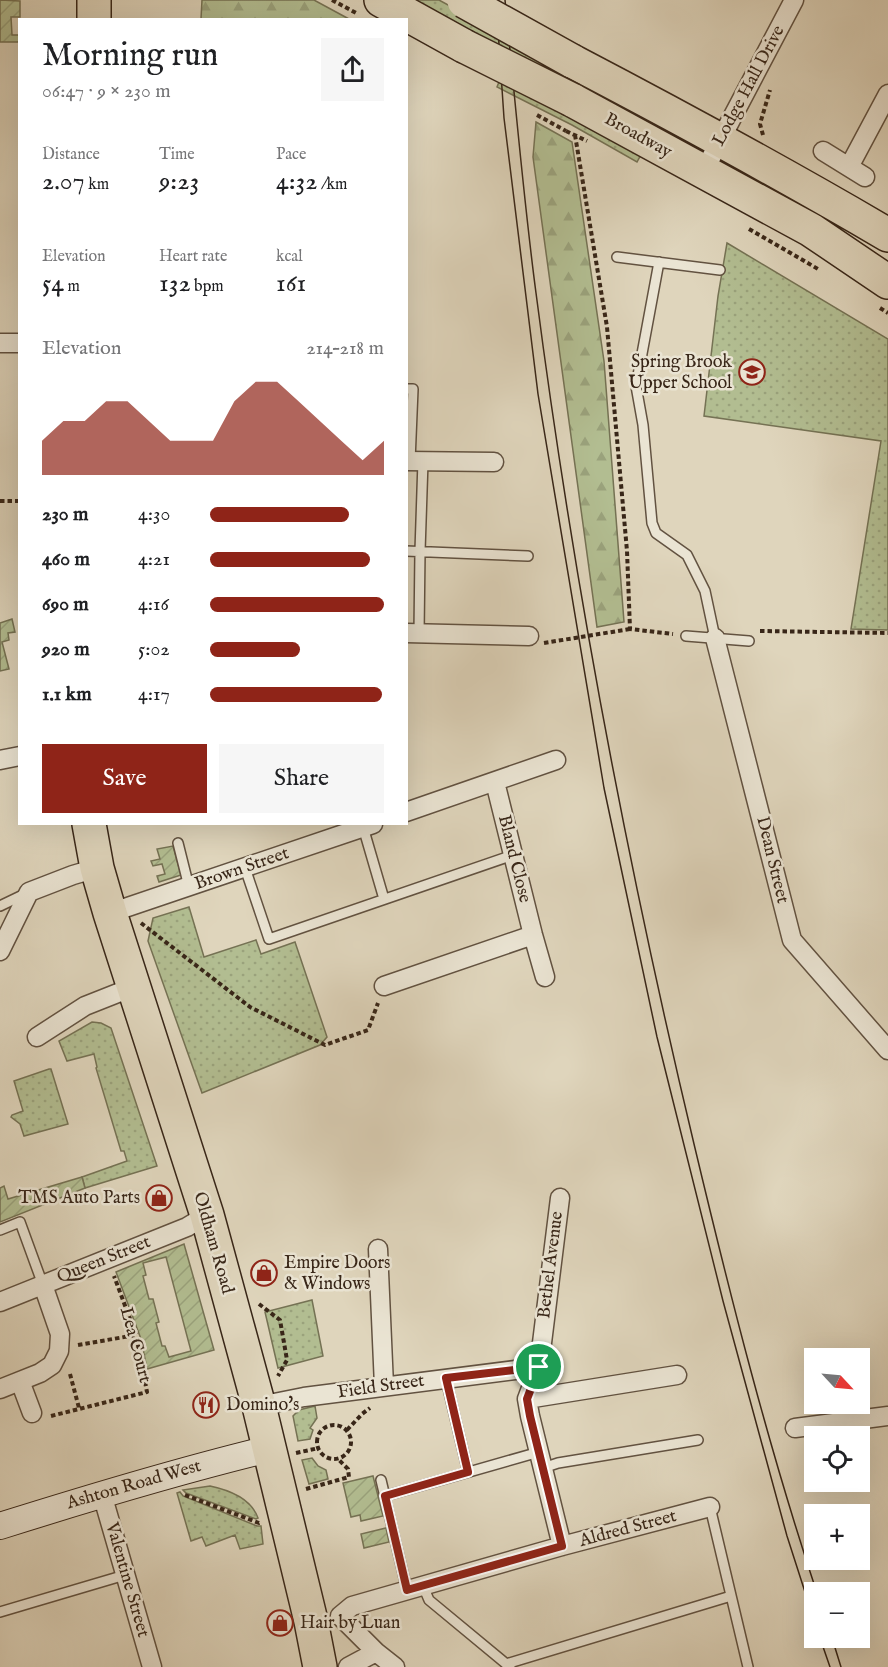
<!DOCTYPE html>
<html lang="en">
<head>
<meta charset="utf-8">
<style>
	body { margin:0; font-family:"IM FELL English",serif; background:#f6f6f6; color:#202124; height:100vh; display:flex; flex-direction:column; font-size:22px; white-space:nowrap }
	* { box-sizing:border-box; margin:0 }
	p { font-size:20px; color:#757577 }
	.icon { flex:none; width:33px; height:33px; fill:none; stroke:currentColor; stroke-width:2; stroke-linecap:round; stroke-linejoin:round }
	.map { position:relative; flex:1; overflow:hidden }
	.details { position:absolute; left:18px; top:18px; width:390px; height:807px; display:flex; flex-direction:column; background:#fff; border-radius:0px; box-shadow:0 6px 24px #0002 }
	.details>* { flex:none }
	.needle { width:39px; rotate:116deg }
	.controls { position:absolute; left:804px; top:1348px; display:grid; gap:12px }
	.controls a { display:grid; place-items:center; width:66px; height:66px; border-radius:0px; background:#fff; box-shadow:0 6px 24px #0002; font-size:30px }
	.pin { position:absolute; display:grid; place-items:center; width:51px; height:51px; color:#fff; margin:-26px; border:3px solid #fff; border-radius:50%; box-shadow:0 2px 6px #0007 }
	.round { display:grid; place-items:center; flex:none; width:63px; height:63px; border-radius:0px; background:#f6f6f6 }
	.summary { display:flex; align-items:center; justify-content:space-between; height:102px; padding:0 24px }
	h1 { font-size:33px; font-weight:600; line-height:45px }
	.metrics { display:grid; grid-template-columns:repeat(3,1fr); gap:9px; height:102px; padding:6px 24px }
	.metrics div { display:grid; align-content:center }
	.metrics b { font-size:26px; font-weight:600 }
	.metrics small { font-size:16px; font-weight:400 }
	.metrics p { font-size:16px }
	.chart { height:168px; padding:12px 24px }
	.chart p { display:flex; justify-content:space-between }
	.chart svg { width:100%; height:108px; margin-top:6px; fill:#8f2418; opacity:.7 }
	.button { display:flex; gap:12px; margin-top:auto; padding:12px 24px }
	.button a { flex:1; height:69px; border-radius:0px; background:#8f2418; color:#fff; font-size:24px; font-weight:600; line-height:69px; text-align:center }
	.button a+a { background:#f6f6f6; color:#202124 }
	ul { padding:0 24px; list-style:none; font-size:20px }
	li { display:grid; grid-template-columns:96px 72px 1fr; align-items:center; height:45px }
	li i { height:15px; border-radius:8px; background:#8f2418 }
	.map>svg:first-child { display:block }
	.grass { fill:url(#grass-dots); stroke:#757254; stroke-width:1.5 }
	.forest { fill:url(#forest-firs); stroke:#757254; stroke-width:1.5 }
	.garden { fill:url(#garden-furrows); stroke:#757254; stroke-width:1.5; fill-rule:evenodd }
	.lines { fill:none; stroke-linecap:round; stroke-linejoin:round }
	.lane-casing { stroke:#625241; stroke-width:12 }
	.street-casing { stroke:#625241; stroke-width:21 }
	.secondary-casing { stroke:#382618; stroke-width:28 }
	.highway-casing { stroke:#382618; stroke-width:36 }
	.path { stroke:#382618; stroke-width:4; stroke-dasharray:4.5 3; stroke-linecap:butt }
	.lane { stroke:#eae4d3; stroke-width:9 }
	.street { stroke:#eae4d3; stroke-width:18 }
	.secondary { stroke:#eae4d3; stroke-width:26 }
	.highway { stroke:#dfd5bc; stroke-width:33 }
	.tram { stroke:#382618; stroke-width:1.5 }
	.highway-bridge-casing { stroke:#382618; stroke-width:36; stroke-linecap:butt }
	.path-bridge { stroke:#382618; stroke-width:4; stroke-dasharray:4.5 3; stroke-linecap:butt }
	.highway-bridge { stroke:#dfd5bc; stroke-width:33 }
	.route-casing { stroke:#fff; stroke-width:12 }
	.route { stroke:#8f2418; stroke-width:8 }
	.labels { text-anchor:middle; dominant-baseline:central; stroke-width:5; stroke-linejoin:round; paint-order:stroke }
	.street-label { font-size:18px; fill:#382618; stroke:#eae4d3 }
	.poi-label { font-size:18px; fill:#382618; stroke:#eae4d3; text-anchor:start }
</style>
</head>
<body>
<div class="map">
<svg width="888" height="1667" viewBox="0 0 888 1667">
	<defs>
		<pattern id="grass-dots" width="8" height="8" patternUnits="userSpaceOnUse" patternTransform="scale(1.5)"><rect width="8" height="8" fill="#b2bd91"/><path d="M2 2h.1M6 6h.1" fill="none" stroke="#9aa27c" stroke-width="1.8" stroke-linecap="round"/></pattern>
		<pattern id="forest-firs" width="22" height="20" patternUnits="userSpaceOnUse" patternTransform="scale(1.5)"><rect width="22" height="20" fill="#b2bd91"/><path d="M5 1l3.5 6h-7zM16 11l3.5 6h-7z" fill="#9aa27c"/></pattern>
		<pattern id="garden-furrows" width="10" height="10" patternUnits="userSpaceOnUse" patternTransform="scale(1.5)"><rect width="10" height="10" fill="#b2bd91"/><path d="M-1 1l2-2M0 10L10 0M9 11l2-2" fill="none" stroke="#9aa27c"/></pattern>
	</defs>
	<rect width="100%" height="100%" fill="#dfd5bc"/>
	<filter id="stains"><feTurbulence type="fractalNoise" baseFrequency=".00333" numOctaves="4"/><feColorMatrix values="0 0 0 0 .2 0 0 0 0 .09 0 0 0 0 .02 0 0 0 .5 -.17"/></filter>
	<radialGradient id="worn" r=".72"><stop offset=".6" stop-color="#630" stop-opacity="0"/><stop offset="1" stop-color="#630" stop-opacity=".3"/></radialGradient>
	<path class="grass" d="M413,0H439L661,121L654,133Z
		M499,82L643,151L637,162L572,125L497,87Z
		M727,243L888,339V630L851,629L881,441L704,416L718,296Z
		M189,907L204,957L256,940L261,954L295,942L327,1037L320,1045L202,1093L148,941L153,918Z
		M92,1022L101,1023L111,1028L157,1166L85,1188L82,1177L127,1161L124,1151H121L96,1068L97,1067L94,1054L67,1061L59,1041Z
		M49,1069H51L68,1124L24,1136L20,1124L11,1117L12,1115L23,1111L14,1081Z
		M312,1300L323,1356L278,1368L265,1312Z
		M315,1406L317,1418L310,1428L313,1430L310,1439L298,1441L293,1416L299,1410Z
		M312,1458L318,1466L326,1470L328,1479L309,1484L302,1460Z
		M210,1486C229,1490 251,1498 258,1518L256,1519L186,1493L183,1490Z
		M180,1492L183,1496L257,1526H261L263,1544L240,1549L235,1535L206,1546L202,1537L191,1541L177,1493Z"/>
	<path class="forest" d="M202,0H314L349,19H201Z
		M536,122L572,142L604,361L624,622L597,627L533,157Z"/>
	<path class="garden" d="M0,0L20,1V17H11L12,35H19V42H0Z
		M12,619L15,632L8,633L9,640L2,642L9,669L0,671V623Z
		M173,846L181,875L159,882L157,876L165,874L162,864L153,866L151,861L160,859L157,849Z
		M82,1177L85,1188L0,1222V1188L4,1186L8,1199Z
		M184,1244L214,1350L147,1369L141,1339L116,1272ZM166,1257L191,1351L169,1357L165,1346H162L156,1323L159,1322L153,1299H149L143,1276L146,1275L143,1263Z
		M373,1476L383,1516L361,1521L360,1515L351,1517L343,1483Z
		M386,1528L389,1542L364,1548L361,1534Z"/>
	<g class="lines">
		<g class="lane-casing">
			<path id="lane" d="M617,257L720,270
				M659,262L636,386L643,425L652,523L656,533L687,555L705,591L715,638
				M406,389H413L410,461
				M406,551L528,556
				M419,633L420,551L423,461
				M686,636L749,641
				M363,827L384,899
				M178,843L189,887
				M245,868L269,939L513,855
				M0,906L27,893
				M0,1230L20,1222L43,1285
				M446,1379L468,1472
				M543,1468L558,1463L698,1440
				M381,1480L407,1590
				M385,1496L539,1452
				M710,1507L748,1667
				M423,1586L429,1600L510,1667
				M0,1612L125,1575
				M506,1664L731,1596"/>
		</g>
		<g class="street-casing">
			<path id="street" d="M823,151L865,177
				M849,167L888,94
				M704,171L794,0
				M0,343H20
				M406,461L494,462
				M406,633L529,636
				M715,638L792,940L888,1050
				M0,760L20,756
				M495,782L533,935L545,977
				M406,812L556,760
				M110,913L373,824
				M0,951L29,892L73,875L97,868
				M384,986L533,935
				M37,1037L85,1006L133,987
				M560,1198L539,1367L527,1399L530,1416L562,1546
				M378,1249L384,1386
				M0,1302L187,1227L207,1215
				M20,1381L32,1413
				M0,1389L40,1373L52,1365L59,1351L60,1334L43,1285
				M527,1399L677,1375
				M259,1406L304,1397L539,1367
				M795,1428L888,1416
				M102,1494L152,1667
				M340,1616L352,1606L562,1546L710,1507
				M340,1616L376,1652L395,1667
				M348,1667L376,1652"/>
		</g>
		<g class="secondary-casing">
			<path id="secondary" d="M0,1526C89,1498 178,1471 269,1449"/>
		</g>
		<g class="highway-casing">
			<path id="highway" d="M94,0V20
				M381,0L464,46
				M572,61C679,117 784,174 888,235
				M572,100L811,230L888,282
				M89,824L97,868L110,913L207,1215L259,1406L311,1621L320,1667"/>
		</g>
		<path class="path" d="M332,0L358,14
			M566,131L587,141
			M575,135L607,327L627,551L630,629L673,634
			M763,135L760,124L770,90
			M749,229L818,269
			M880,308L888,313
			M0,501H20
			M760,631L888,633
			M141,923L250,1007L325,1045L368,1030L378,1003
			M259,1304L280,1320L287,1360L278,1376
			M78,1345L136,1335
			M70,1374L79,1408
			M51,1416L147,1392L136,1335L114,1276
			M317 1442a17 17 0 1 1 34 0a17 17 0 1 1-34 0Z
			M347,1430L362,1414L370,1408
			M296,1453L319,1448
			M306,1489L349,1477L348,1469L338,1459
			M185,1495L259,1523L262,1522"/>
		<use href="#lane" class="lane"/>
		<use href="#street" class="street"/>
		<use href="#secondary" class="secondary"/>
		<use href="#highway" class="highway"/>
		<path class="tram" d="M496,0L504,118L538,394L604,788L657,1037L723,1301L787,1536L814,1620
			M505,0C515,98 523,195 536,293C573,579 627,863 694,1144C730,1295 768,1446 817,1593
			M820,1638L830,1667
			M832,1638L841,1667"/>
		<g class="highway-bridge-casing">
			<path id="highway-bridge" d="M464,1L572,61
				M464,46L572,100"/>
		</g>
		<path class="path-bridge" d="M537,115L566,131
			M544,643L630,629"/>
		<use href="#highway-bridge" class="highway-bridge"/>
	</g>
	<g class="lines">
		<g class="route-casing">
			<path id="route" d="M539,1367L527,1399L530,1416L562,1546L407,1590L385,1496L468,1472L446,1378Z"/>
		</g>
		<use href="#route" class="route"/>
	</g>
	<defs>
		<g id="school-ring" transform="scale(1.35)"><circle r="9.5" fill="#eae4d3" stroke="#8f2418" stroke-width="1.5"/><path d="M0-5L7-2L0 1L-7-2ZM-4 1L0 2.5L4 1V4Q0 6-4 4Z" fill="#8f2418"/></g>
		<g id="shop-ring" transform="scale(1.35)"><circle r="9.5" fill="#eae4d3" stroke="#8f2418" stroke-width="1.5"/><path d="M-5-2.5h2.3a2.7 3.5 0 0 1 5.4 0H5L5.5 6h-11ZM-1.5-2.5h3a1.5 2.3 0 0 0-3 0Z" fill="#8f2418"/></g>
		<g id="restaurant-ring" transform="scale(1.35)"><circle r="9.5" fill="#eae4d3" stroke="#8f2418" stroke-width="1.5"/><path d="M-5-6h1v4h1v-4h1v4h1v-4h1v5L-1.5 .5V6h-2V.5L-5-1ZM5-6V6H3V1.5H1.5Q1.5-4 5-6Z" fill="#8f2418"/></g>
	</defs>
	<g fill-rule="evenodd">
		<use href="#school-ring" x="752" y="372"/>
		<use href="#shop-ring" x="159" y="1198"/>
		<use href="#shop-ring" x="264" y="1273"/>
		<use href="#restaurant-ring" x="206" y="1405"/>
		<use href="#shop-ring" x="280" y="1623"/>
	</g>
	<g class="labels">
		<g class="street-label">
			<text transform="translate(749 86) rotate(-62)">Lodge Hall Drive</text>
			<text transform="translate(638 136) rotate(29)">Broadway</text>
			<text transform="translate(514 859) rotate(76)">Bland Close</text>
			<text transform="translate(772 860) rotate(76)">Dean Street</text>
			<text transform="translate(242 869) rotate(-19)">Brown Street</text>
			<text transform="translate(213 1243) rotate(74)">Oldham Road</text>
			<text transform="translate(104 1260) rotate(-22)">Queen Street</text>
			<text transform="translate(551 1265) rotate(-83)">Bethel Avenue</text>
			<text transform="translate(135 1345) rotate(75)">Lea Court</text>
			<text transform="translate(381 1387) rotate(-8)">Field Street</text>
			<text transform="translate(134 1485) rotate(-16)">Ashton Road West</text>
			<text transform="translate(628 1529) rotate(-15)">Aldred Street</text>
			<text transform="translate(127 1580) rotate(74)">Valentine Street</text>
		</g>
		<g class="poi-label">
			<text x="732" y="362" text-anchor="end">Spring Brook<tspan x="732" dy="21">Upper School</tspan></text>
			<text x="140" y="1198" text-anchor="end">TMS Auto Parts</text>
			<text x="284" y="1263">Empire Doors<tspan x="284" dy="21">&amp; Windows</tspan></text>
			<text x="226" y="1405">Domino's</text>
			<text x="300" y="1623">Hair by Luan</text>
		</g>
	</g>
	<rect width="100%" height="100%" filter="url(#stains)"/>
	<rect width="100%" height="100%" fill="url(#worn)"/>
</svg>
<div class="controls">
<a><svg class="needle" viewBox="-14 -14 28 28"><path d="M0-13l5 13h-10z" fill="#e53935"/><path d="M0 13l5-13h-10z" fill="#757577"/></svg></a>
<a><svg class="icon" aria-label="locate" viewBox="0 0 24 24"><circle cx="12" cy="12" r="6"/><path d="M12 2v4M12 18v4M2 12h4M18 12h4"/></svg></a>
<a>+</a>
<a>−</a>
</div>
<div class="pin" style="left:539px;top:1367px;background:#1e9e55"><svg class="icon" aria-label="arrive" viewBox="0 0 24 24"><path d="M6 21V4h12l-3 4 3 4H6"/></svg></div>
<section class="details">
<div class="summary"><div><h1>Morning run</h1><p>06:47 · 9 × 230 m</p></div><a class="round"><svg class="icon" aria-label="share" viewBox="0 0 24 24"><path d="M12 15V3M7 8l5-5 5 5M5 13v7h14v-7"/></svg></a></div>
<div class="metrics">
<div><p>Distance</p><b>2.07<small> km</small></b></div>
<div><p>Time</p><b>9:23</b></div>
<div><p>Pace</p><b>4:32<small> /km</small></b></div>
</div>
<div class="metrics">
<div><p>Elevation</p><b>54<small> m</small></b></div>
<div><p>Heart rate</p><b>132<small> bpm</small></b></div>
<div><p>kcal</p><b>161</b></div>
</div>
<div class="chart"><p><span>Elevation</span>214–218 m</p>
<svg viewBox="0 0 160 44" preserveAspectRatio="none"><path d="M0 44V30L10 22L20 22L30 14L40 14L50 22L60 30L70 30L80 30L90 14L100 6L110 6L120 14L130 22L140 30L150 38L160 30V44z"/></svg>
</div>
<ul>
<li><b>230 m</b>4:30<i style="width:80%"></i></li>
<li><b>460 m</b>4:21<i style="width:92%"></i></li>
<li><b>690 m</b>4:16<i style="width:100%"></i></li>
<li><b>920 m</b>5:02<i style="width:52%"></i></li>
<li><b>1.1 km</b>4:17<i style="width:99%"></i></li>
</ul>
<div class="button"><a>Save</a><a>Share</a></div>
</section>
</div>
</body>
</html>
